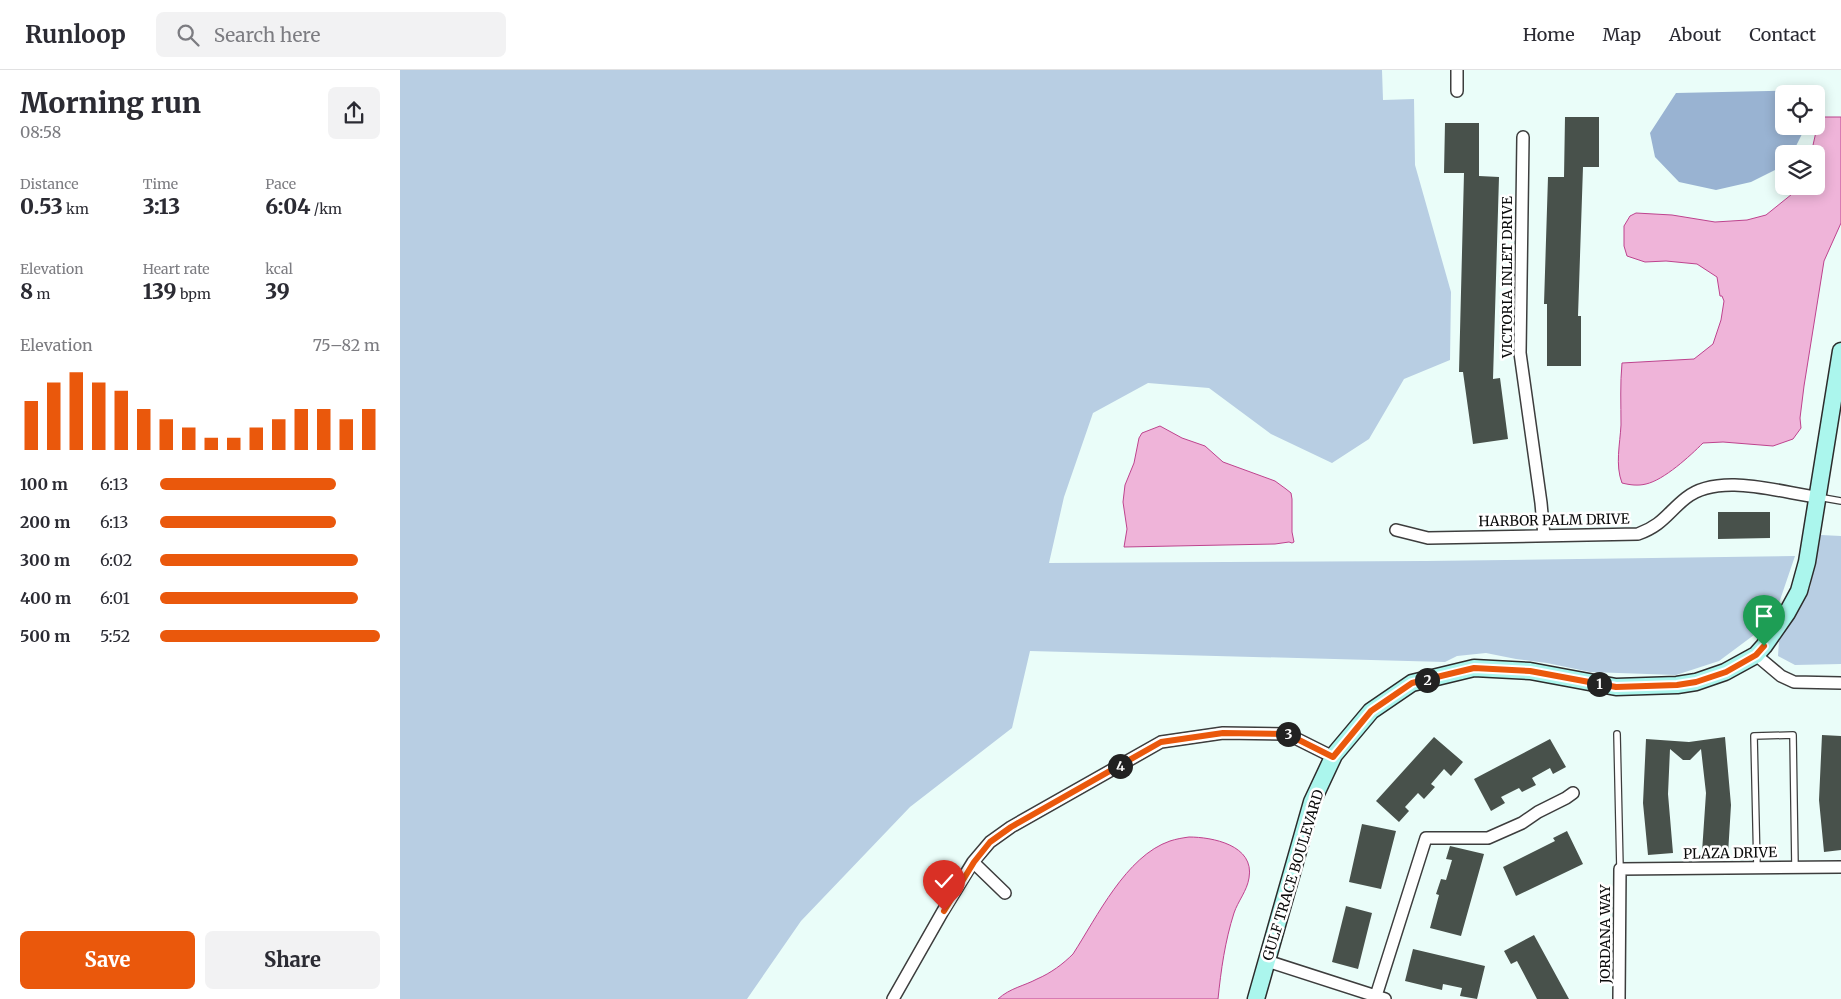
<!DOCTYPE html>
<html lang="en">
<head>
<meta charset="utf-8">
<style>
	body { margin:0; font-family:Merriweather,serif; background:#f2f2f3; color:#2b2b33; height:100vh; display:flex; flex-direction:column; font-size:19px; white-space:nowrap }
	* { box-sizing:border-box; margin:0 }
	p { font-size:16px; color:#7c7c81 }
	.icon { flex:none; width:28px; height:28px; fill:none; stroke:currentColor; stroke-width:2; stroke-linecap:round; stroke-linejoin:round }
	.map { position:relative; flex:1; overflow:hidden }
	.details { display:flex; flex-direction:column; background:#fff; width:400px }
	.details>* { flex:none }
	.buttons { position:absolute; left:1375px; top:15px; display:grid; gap:10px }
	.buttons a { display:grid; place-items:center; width:50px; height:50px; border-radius:8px; background:#fff; box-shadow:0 2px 12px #0003; font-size:25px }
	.pin { position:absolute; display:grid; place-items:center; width:42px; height:42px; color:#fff; margin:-51px -21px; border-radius:50% 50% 50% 0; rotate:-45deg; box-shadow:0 0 5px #0007 }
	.pin .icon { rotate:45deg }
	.km { position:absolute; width:25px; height:25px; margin:-12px; border-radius:50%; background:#222; color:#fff; font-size:14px; line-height:25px; text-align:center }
	.round { display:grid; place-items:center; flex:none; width:52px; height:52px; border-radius:8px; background:#f2f2f3 }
	.overview { display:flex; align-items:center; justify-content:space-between; height:85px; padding:0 20px }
	h1 { font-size:28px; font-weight:800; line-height:38px }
	.stats { display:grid; grid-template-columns:repeat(3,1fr); gap:8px; height:85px; padding:5px 20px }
	.stats div { display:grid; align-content:center }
	.stats b { font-size:21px; font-weight:800 }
	.stats small { font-size:14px; font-weight:400 }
	.stats p { font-size:14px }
	.chart { height:140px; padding:10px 20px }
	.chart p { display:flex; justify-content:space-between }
	.chart svg { width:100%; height:90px; margin-top:5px; stroke:#ea580c; stroke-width:6 }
	.cta { display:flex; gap:10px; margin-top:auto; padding:10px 20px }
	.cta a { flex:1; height:58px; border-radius:8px; background:#ea580c; color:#fff; font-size:20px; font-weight:800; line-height:58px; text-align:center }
	.cta a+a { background:#f2f2f3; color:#2b2b33 }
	ul { padding:0 20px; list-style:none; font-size:16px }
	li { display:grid; grid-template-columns:80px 60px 1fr; align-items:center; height:38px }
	li i { height:12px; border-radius:6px; background:#ea580c }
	header { display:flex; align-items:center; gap:30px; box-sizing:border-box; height:70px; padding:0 25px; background:#fff; border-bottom:1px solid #e1e1e2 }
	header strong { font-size:24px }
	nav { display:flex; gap:28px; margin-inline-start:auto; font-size:18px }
	.search { width:350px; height:45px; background:#f2f2f3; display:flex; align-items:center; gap:12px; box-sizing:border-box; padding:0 18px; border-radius:8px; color:#7c7c81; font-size:19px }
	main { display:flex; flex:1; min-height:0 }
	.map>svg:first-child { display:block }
	.green { fill:#b8cee3 }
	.forest { fill:#99b3d2 }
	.water { fill:#efb4d9; stroke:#be438e }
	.building { fill:#48514b }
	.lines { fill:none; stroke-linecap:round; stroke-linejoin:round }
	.lane-casing { stroke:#3d3d3d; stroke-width:8 }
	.street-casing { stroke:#3d3d3d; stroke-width:14 }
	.secondary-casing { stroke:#2c2c2c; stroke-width:19 }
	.lane { stroke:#fff; stroke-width:5.5 }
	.street { stroke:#fff; stroke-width:11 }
	.secondary { stroke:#abf6ed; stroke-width:16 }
	.route-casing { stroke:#fff; stroke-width:10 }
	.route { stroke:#ea580c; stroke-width:6 }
	.labels { text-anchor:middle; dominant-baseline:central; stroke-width:5; stroke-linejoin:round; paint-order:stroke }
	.street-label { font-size:14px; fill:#0a0a0a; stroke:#fff }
</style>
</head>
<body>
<header>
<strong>Runloop</strong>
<div class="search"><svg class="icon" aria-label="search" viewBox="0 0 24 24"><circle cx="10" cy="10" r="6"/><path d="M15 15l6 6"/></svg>Search here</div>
<nav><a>Home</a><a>Map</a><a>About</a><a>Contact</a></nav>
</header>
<main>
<section class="details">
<div class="overview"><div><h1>Morning run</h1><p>08:58</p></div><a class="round"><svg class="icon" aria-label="share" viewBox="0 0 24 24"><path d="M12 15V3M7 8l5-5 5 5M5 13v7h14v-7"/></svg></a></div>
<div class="stats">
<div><p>Distance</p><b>0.53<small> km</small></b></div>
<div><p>Time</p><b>3:13</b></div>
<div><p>Pace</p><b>6:04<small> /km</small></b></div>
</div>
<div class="stats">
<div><p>Elevation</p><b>8<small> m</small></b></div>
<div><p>Heart rate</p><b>139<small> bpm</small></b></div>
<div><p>kcal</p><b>39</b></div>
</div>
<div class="chart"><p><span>Elevation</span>75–82 m</p>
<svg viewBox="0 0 160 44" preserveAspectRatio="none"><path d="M5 44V20M15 44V11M25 44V6M35 44V11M45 44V15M55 44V24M65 44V29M75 44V33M85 44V38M95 44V38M105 44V33M115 44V29M125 44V24M135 44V24M145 44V29M155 44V24"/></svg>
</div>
<ul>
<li><b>100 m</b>6:13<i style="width:80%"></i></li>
<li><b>200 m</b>6:13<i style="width:80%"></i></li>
<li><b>300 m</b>6:02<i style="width:90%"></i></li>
<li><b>400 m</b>6:01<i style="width:90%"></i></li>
<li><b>500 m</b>5:52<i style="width:100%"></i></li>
</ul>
<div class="cta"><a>Save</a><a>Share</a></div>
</section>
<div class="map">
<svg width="1441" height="929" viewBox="0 0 1441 929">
	<rect width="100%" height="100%" fill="#eafdf9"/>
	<path class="green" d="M0,0H982L983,30L1014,29L1015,95L1051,222L1050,290L1004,309L969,369L932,393L871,364L809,318L748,313L693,343L664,427L649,493L1026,491L1395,486L1379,533L1358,562L1319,591L1276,605L1190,602L1147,593L1116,589L1086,583L1057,586L1045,592L630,581L612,658L510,737L401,851L347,929H0Z
		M1421,465L1441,466V594L1395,595L1378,586L1379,571L1410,518Z"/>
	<path class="forest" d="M1408,20L1407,24H1384V56H1404L1403,62L1392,84H1384V93L1375,100L1351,112L1316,120L1279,112L1255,87L1250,63L1276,23Z"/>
	<path class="water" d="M1424,47H1441V153L1424,191L1404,316L1400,348L1401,358L1393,369L1373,376L1323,372L1303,373C1290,386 1264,410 1246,414C1238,416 1230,415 1222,413C1215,395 1220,374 1221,355C1221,334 1220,314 1222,293L1294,289L1313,274L1321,250L1324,231L1322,226H1320L1317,207L1297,194L1266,191L1245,192L1227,186L1224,176V156L1230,146L1236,143L1272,145L1315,152L1347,150L1366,145L1402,116H1416V84H1411L1418,53Z
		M760,356L782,368L805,376L823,392L875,411L886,419L891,423L892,429V462L894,472L892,473L889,472L875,474L724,477L727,459L723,432L725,415L734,393L739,368L742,363Z
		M789,767C812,767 855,775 849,808C847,821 838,831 834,843C825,871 821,900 818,929H598C610,918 624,916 637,909C651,903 663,894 673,884C697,847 726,786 770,771C776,769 782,768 789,767Z"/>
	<path class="building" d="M1165,47H1199V97H1183L1178,246H1181V296H1147V234H1144L1148,107H1164Z
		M1045,53H1079V106L1099,107L1093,309L1100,308L1108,369L1073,374L1063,302H1059L1064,103H1044Z
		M1318,442H1370V468L1318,469Z
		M1422,665L1441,666V780L1424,782L1419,730Z
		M1034,667L1063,692L1051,706L1044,699L1031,714L1035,717L1024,729L1018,723L1005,737L1009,741L999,752L976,731Z
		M1325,667L1331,735L1328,784L1302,782L1306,723L1301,679L1290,690H1283L1270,679L1268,724L1273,783L1248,785L1243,733L1246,669L1289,672Z
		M1150,669L1166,697L1153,704L1150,698L1132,708L1136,715L1122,722L1119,718L1101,727L1105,733L1091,741L1074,709Z
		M962,754L996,761L981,819L949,812Z
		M1167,761L1183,794L1116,826L1103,797L1155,771L1153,768Z
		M1050,776L1084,784L1061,866L1030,858L1039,825L1036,824L1041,809L1046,810L1052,790L1046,789Z
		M946,836L972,843L958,899L932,892Z
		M1134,865L1169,929H1137L1117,891L1111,894L1104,881Z
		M1013,879L1085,896L1077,929L1060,926L1062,918L1043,914L1042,920L1005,911Z"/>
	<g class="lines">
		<g class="lane-casing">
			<path id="lane" d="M1418,427L1441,431
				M1217,664L1220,799
				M1357,798L1354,666L1393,665L1395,797"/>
		</g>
		<g class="street-casing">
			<path id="street" d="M1057,0V21
				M1123,67L1120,283L1141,433L1144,466
				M996,460L1028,468L1238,464C1263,455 1268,442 1286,428C1318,402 1379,422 1416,427
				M1356,585L1381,606L1394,612L1441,613
				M573,792L605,823
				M867,891L985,929
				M493,929L543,841L573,792L590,772L611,757L761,672L823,663L887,664L933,687
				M975,929L1026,768H1088L1122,753L1138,742L1166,728L1173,723
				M1219,929L1220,799L1441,797"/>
		</g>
		<g class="secondary-casing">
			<path id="secondary" d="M856,929L912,732L934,685L971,641L1012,613L1074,598L1130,601L1216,617L1277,615L1296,612L1325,602L1356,585L1364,576L1387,543L1399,521L1407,492L1441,281"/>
		</g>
		<use href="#lane" class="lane"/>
		<use href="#street" class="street"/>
		<use href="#secondary" class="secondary"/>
	</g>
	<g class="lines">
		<g class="route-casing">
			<path id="route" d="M544,841L574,792L590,772L611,757L761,672L823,663L887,664L933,687L971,641L1012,613L1074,598L1130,601L1216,617L1277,615L1296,612L1326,602L1356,585L1364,576"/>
		</g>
		<use href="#route" class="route"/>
	</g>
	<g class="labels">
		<g class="street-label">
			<text transform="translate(1107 207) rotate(-90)">VICTORIA INLET DRIVE</text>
			<text transform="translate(1154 450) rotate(-1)">HARBOR PALM DRIVE</text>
			<text transform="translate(1330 783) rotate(-1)">PLAZA DRIVE</text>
			<text transform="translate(893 805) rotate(-73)">GULF TRACE BOULEVARD</text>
			<text transform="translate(1205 864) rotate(-90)">JORDANA WAY</text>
		</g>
	</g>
</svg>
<div class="buttons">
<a><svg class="icon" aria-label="locate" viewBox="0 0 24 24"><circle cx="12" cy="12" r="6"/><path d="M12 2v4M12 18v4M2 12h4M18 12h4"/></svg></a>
<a><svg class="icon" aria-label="layers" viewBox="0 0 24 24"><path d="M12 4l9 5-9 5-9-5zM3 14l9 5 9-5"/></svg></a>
</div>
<div class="pin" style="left:1364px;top:576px;background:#1e9e55"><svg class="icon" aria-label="arrive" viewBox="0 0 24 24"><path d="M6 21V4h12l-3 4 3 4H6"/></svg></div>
<div class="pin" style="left:544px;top:841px;background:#d93025"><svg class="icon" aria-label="check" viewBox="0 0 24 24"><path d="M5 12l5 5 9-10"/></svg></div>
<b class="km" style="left:1199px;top:614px">1</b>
<b class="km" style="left:1027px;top:610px">2</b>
<b class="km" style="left:888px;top:664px">3</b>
<b class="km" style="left:720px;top:696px">4</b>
</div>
</main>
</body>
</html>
